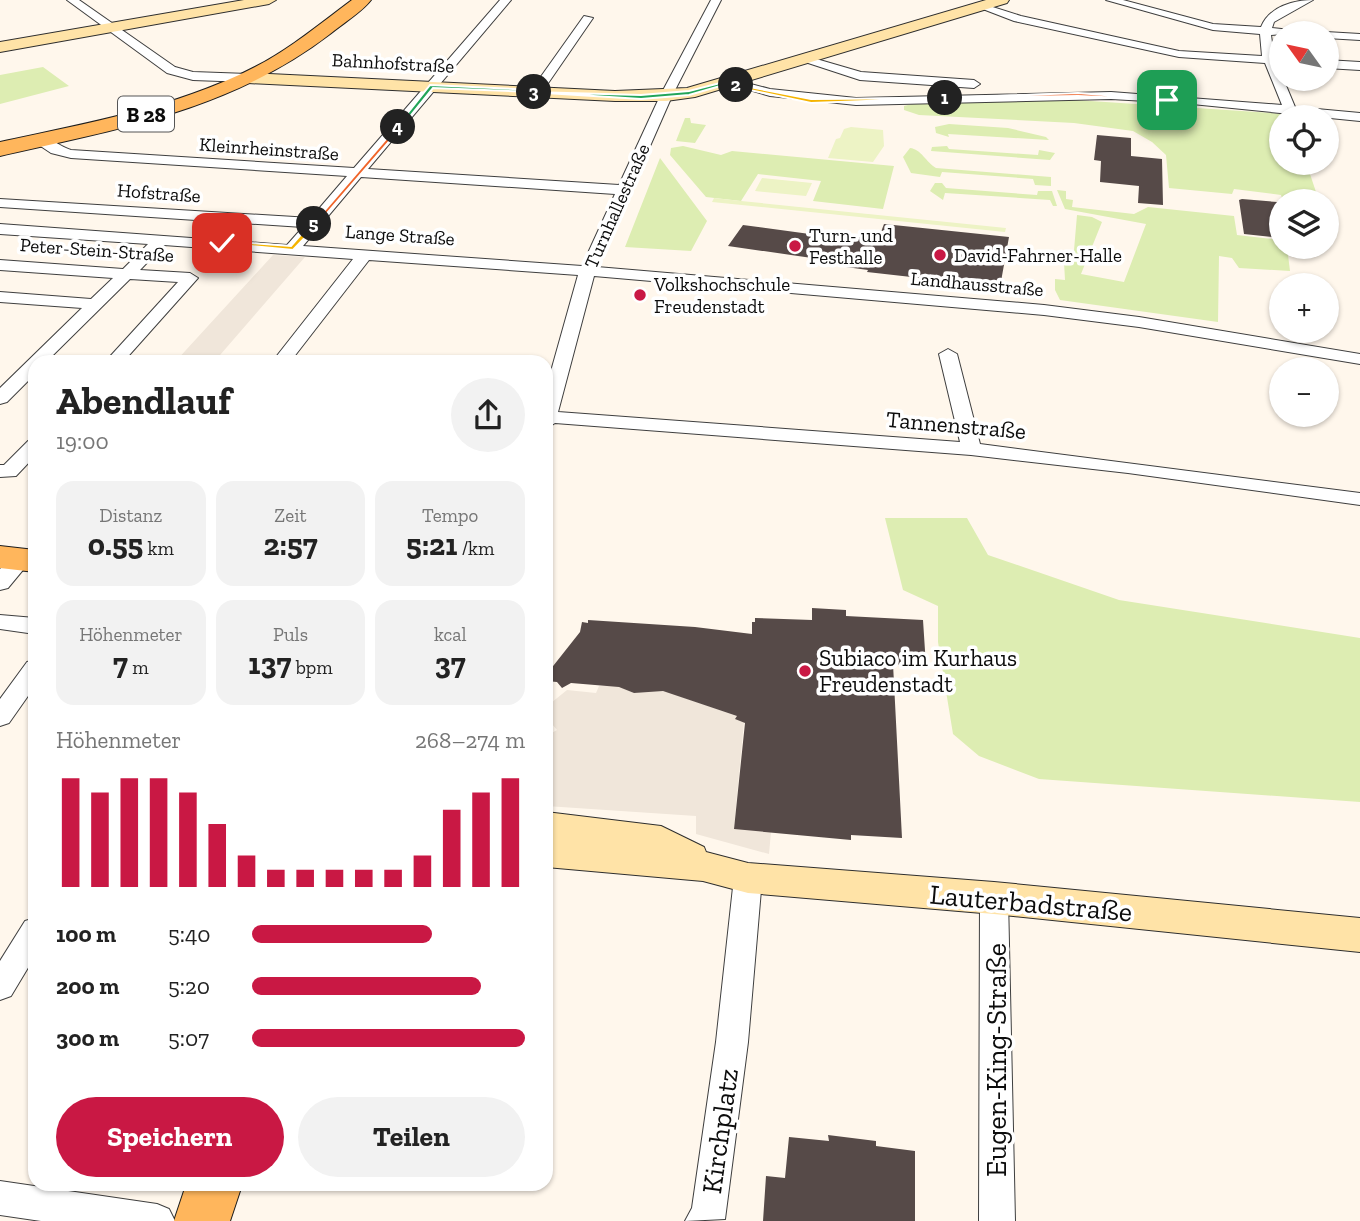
<!DOCTYPE html>
<html lang="de">
<head>
<meta charset="utf-8">
<style>
	body { margin:0; font-family:"Zilla Slab",serif; background:#f2f2f2; color:#222; height:100vh; display:flex; flex-direction:column; font-size:26px; white-space:nowrap }
	* { box-sizing:border-box; margin:0 }
	p { font-size:23px; color:#767676 }
	.icon { flex:none; width:38px; height:38px; fill:none; stroke:currentColor; stroke-width:2; stroke-linecap:round; stroke-linejoin:round }
	.map { position:relative; flex:1; overflow:hidden }
	.drawer { position:absolute; left:28px; top:355px; width:525px; height:836px; display:flex; flex-direction:column; background:#fff; border-radius:21px; box-shadow:0 2px 5px #0004 }
	.drawer>* { flex:none }
	.needle { width:46px; rotate:303deg }
	.fabs { position:absolute; left:1269px; top:21px; display:grid; gap:14px }
	.fabs a { display:grid; place-items:center; width:70px; height:70px; border-radius:50%; background:#fff; box-shadow:0 2px 5px #0004; font-size:35px }
	.pin { position:absolute; display:grid; place-items:center; width:60px; height:60px; color:#fff; margin:-30px; border-radius:14px; box-shadow:0 4px 10px #0006 }
	.km { position:absolute; width:35px; height:35px; margin:-18px; border-radius:50%; background:#222; color:#fff; font-size:19px; line-height:35px; text-align:center }
	.round { display:grid; place-items:center; flex:none; width:74px; height:74px; border-radius:37px; background:#f2f2f2 }
	.overview { display:flex; align-items:center; justify-content:space-between; height:119px; padding:0 28px }
	h1 { font-size:38px; font-weight:800; line-height:52px }
	.figures { display:grid; grid-template-columns:repeat(3,1fr); gap:10px; height:119px; padding:7px 28px }
	.figures div { display:grid; align-content:center; border-radius:18px; background:#f2f2f2; text-align:center }
	.figures b { font-size:30px; font-weight:800 }
	.figures small { font-size:19px; font-weight:400 }
	.figures p { font-size:19px }
	.chart { height:196px; padding:14px 28px }
	.chart p { display:flex; justify-content:space-between }
	.chart svg { width:100%; height:126px; margin-top:7px; stroke:#c91844; stroke-width:6 }
	.primary-button { display:flex; gap:14px; margin-top:auto; padding:14px 28px }
	.primary-button a { flex:1; height:80px; border-radius:42px; background:#c91844; color:#fff; font-size:28px; font-weight:800; line-height:80px; text-align:center }
	.primary-button a+a { background:#f2f2f2; color:#222 }
	ul { padding:0 28px; list-style:none; font-size:23px }
	li { display:grid; grid-template-columns:112px 84px 1fr; align-items:center; height:52px }
	li i { height:18px; border-radius:9px; background:#c91844 }
	.map>svg:first-child { display:block }
	.green { fill:#ddedb2 }
	.pitch { fill:#edf3c5 }
	.plaza { fill:#f0e6da }
	.building { fill:#564a48 }
	.lines { fill:none; stroke-linecap:round; stroke-linejoin:round }
	.street-casing { stroke:#3f3f3f; stroke-width:2 }
	.secondary-casing { stroke:#2e2e2e; stroke-width:2 }
	.primary-casing { stroke:#1d1d1d; stroke-width:2 }
	.street { fill:#fff; fill-rule:evenodd }
	.secondary { fill:#ffe3a7; fill-rule:evenodd }
	.primary { fill:#ffb65c; fill-rule:evenodd }
	.split-1 { fill:#f0652b; stroke:#fff; stroke-width:2 }
	.split-2 { fill:#f5b400; stroke:#fff; stroke-width:2 }
	.split-3 { fill:#22a559; stroke:#fff; stroke-width:2 }
	.split-4 { fill:#22a559; stroke:#fff; stroke-width:2 }
	.split-5 { fill:#f0652b; stroke:#fff; stroke-width:2 }
	.split-6 { fill:#f5b400; stroke:#fff; stroke-width:2 }
	.poi-dot { fill:#c91844; stroke:#fff; stroke-width:2.5 }
	.labels { text-anchor:middle; dominant-baseline:central; stroke-width:7; stroke-linejoin:round; paint-order:stroke }
	.far-street-label { font-size:19px; fill:#0c0c0c; stroke:#fff }
	.far-poi-label { font-size:19px; fill:#0c0c0c; stroke:#fff; text-anchor:start }
	.shield { fill:#fff; stroke:#555; stroke-width:2 }
	.shield-label { font-size:21px; font-weight:bold; fill:#0c0c0c }
	.street-label { font-size:23px; fill:#0c0c0c; stroke:#fff }
	.poi-label { font-size:23px; fill:#0c0c0c; stroke:#fff; text-anchor:start }
	.near-street-label { font-size:28px; fill:#0c0c0c; stroke:#fff }
</style>
</head>
<body>
<div class="map">
<svg width="1360" height="1221" viewBox="0 0 1360 1221">
	<rect width="100%" height="100%" fill="#fff7ec"/>
	<path class="green" d="M43,67L69,86L0,104V75Z
		M1045,98L1286,114V117H1281V163H1298L1300,170L1310,174L1319,201H1283L1281,195L1234,189L1232,194L1169,188L1166,155L1152,142L1133,131L1074,123L919,115L904,110V106L912,104Z
		M685,118H690L691,123L706,125L695,143L676,141Z
		M949,124L1008,128L1046,137L1049,140L948,134L949,137L936,133L935,127Z
		M683,146L721,155L732,151L894,166L883,209L813,201L821,181L758,174L741,201L706,197L670,155L671,148Z
		M947,146L949,149L1038,155L1039,150L1055,153L1050,160L931,151L932,147Z
		M910,148C921,149 926,162 936,168L1051,177V186L1035,185L1033,179L942,172L940,177L911,173L903,157Z
		M660,158L707,221L691,251L625,247Z
		M935,183H942L946,188L1037,195L1038,191H1052L1057,206H1053L1050,200L945,193L943,200L930,191Z
		M1057,190L1066,191V199L1073,200L1072,207L1134,214L1148,207L1234,216L1237,235L1281,240V247H1287L1290,271L1239,268L1232,258L1219,256L1218,322L1060,300L1055,290V279L1065,280L1064,262H1073L1077,215L1092,217L1102,222L1081,274L1124,282L1146,224L1065,209Z
		M885,518H967L988,555L1119,600L1360,638V802L1039,779L979,756L953,734L938,642V606L903,590Z"/>
	<path class="pitch" d="M851,127L883,130L884,146L873,162L828,158L836,139L840,138L844,129Z
		M762,178L812,183L806,196L755,191Z
		M714,198L741,201L1006,228L1005,232L712,202Z"/>
	<path class="plaza" d="M273,255L305,257L214,362H175Z
		M599,686H618L634,693L656,689L679,692V696L737,716L744,722L734,828L771,832L769,854L696,834V816L546,806V736L557,730L546,717V707L567,690L596,693Z"/>
	<path class="building" d="M1097,135L1131,138V156L1162,159L1163,205L1138,203L1139,186L1100,182L1101,161L1094,160Z
		M1242,199L1277,202L1281,238L1244,234L1239,200Z
		M884,224L1009,237L1000,287L867,272L868,270L824,264L826,260L728,246L743,225L839,238L841,234L878,240Z
		M812,608L846,610V616L923,620L926,666L893,664L902,838L851,835V840L734,829L745,723L735,719L737,716L663,691L634,693L619,687L571,683L562,688L557,682L546,681V675L580,632L582,622L588,623V620L695,627L752,634V622H755V618L812,620Z
		M828,1135L876,1141V1146L915,1151V1221H763L766,1176L785,1178L789,1137L829,1141Z"/>
	<g class="lines">
		<g class="street-casing">
			<path id="street" d="M67,0H79L175,67L193,72L248,74L254,78L248,82L193,80L167,73Z
				M500,0H511L368,169L619,185L660,96L711,0H721L672,96L597,267L1044,305L1139,317L1360,354V364L1139,327L1044,315L594,276L558,412L960,442L939,354L948,349L957,354L980,444L1360,493V505L1128,473L971,455L555,423L546,429V389L578,275L369,260L290,362H272L353,259L164,245L140,270L190,273L198,278L123,362H105L178,282L130,279L46,362H35V374L7,402L0,404V388L82,308L0,302V292L91,299L113,278L0,270V260L123,269L148,244L0,234V224L287,245L303,227L0,207V199L311,218L347,176L71,158L51,153L36,143V137C48,135 60,147 71,150L354,168ZM361,177L615,194L582,266L303,246Z
				M1106,0H1123L1213,24L1261,27C1269,7 1293,0 1313,0L1274,22L1272,28L1291,30L1297,33L1271,35L1274,57H1281V65L1277,64L1295,107L1360,113V121L1182,103L1111,99L856,105L770,96L722,82L728,78L770,89L856,98L1111,92L1282,105L1265,63L1179,57L1014,21L975,6L980,3L1021,16L1179,51L1262,56L1260,34L1213,30Z
				M584,16L593,18L540,95H532L530,92Z
				M1326,32L1360,34V40L1326,38V33H1322Z
				M806,56L861,72L974,80L980,84L974,88L860,80L802,61V57Z
				M1326,60L1360,62V70L1326,68Z
				M35,439V456L16,476L0,477V465H4L28,441Z
				M21,552L29,554L32,559L8,588L0,590V569L13,554Z
				M0,615L35,618V634L0,629Z
				M35,660V686L9,723L0,726V699L27,662Z
				M748,867L758,870L762,878L748,1042L725,1219L685,1221L692,1208L716,1042L734,878L738,870Z
				M994,887L1004,890L1008,898L1015,1221H979L980,898L984,890Z
				M35,918V956L11,996L0,1000V961L25,921Z
				M0,1181L157,1204L169,1209L175,1221H41L0,1215Z"/>
		</g>
		<g class="secondary-casing">
			<path id="secondary" d="M244,0H276L269,4L0,52V42Z
				M986,0H1009L1007,3L695,97L666,101H615L248,83L240,78L248,73L615,91L687,88Z
				M546,812L661,826L704,847L706,852L748,863L994,882L1360,918V952L994,914L748,893L703,881L546,867Z"/>
		</g>
		<g class="primary-casing">
			<path id="primary" d="M352,0H371C361,13 343,23 330,34C231,110 118,129 0,156V142C87,123 176,108 255,67C290,49 321,23 352,0Z
				M0,546L35,550V572L0,568Z
				M186,1185H242L230,1221H174Z"/>
		</g>
		<use href="#street" class="street"/>
		<use href="#secondary" class="secondary"/>
		<use href="#primary" class="primary"/>
	</g>
	<path class="split-1" d="M1078,93L1170,100L1078,96L942,98Z"/>
	<path class="split-2" d="M734,84L811,99L949,98L811,103L736,87Z"/>
	<path class="split-3" d="M728,81L739,85L727,84L689,95L641,99L530,92L641,95L689,91Z"/>
	<path class="split-4" d="M430,85L534,90L537,92L433,88L400,129H395Z"/>
	<path class="split-5" d="M398,125L400,129L316,226H311Z"/>
	<path class="split-6" d="M311,223L318,224L293,250L219,243L222,241L291,246Z"/>
	<g class="poi-dot">
		<circle cx="795" cy="246" r="7"/>
		<circle cx="940" cy="255" r="7"/>
		<circle cx="640" cy="295" r="7"/>
		<circle cx="805" cy="671" r="7"/>
	</g>
	<g class="labels">
		<g class="far-street-label">
			<text transform="translate(393 63) rotate(3)">Bahnhofstraße</text>
			<text transform="translate(269 149) rotate(4)">Kleinrheinstraße</text>
			<text transform="translate(159 193) rotate(4)">Hofstraße</text>
			<text transform="translate(617 206) rotate(-66)">Turnhallestraße</text>
			<text transform="translate(400 235) rotate(4)">Lange Straße</text>
			<text transform="translate(97 250) rotate(4)">Peter-Stein-Straße</text>
			<text transform="translate(977 284) rotate(5)">Landhausstraße</text>
		</g>
		<g class="far-poi-label">
			<text x="809" y="235">Turn- und<tspan x="809" dy="22">Festhalle</tspan></text>
			<text x="954" y="255">David-Fahrner-Halle</text>
			<text x="654" y="284">Volkshochschule<tspan x="654" dy="22">Freudenstadt</tspan></text>
		</g>
		<rect class="shield" x="118" y="96.5" width="56" height="35" rx="5"/>
		<g class="shield-label">
			<text x="146" y="114">B 28</text>
		</g>
		<g class="street-label">
			<text transform="translate(956 425) rotate(5)">Tannenstraße</text>
		</g>
		<g class="poi-label">
			<text x="819" y="658">Subiaco im Kurhaus<tspan x="819" dy="26">Freudenstadt</tspan></text>
		</g>
		<g class="near-street-label">
			<text transform="translate(1031 903) rotate(5)">Lauterbadstraße</text>
			<text transform="translate(996 1060) rotate(-90)">Eugen-King-Straße</text>
			<text transform="translate(720 1131) rotate(-82)">Kirchplatz</text>
		</g>
	</g>
</svg>
<div class="fabs">
<a><svg class="needle" viewBox="-14 -14 28 28"><path d="M0-13l5 13h-10z" fill="#e53935"/><path d="M0 13l5-13h-10z" fill="#767676"/></svg></a>
<a><svg class="icon" aria-label="locate" viewBox="0 0 24 24"><circle cx="12" cy="12" r="6"/><path d="M12 2v4M12 18v4M2 12h4M18 12h4"/></svg></a>
<a><svg class="icon" aria-label="layers" viewBox="0 0 24 24"><path d="M12 4l9 5-9 5-9-5zM3 14l9 5 9-5"/></svg></a>
<a>+</a>
<a>−</a>
</div>
<div class="pin" style="left:1167px;top:100px;background:#1e9e55"><svg class="icon" aria-label="arrive" viewBox="0 0 24 24"><path d="M6 21V4h12l-3 4 3 4H6"/></svg></div>
<div class="pin" style="left:222px;top:243px;background:#d93025"><svg class="icon" aria-label="check" viewBox="0 0 24 24"><path d="M5 12l5 5 9-10"/></svg></div>
<b class="km" style="left:945px;top:98px">1</b>
<b class="km" style="left:736px;top:85px">2</b>
<b class="km" style="left:534px;top:92px">3</b>
<b class="km" style="left:398px;top:127px">4</b>
<b class="km" style="left:314px;top:224px">5</b>
<section class="drawer">
<div class="overview"><div><h1>Abendlauf</h1><p>19:00</p></div><a class="round"><svg class="icon" aria-label="share" viewBox="0 0 24 24"><path d="M12 15V3M7 8l5-5 5 5M5 13v7h14v-7"/></svg></a></div>
<div class="figures">
<div><p>Distanz</p><b>0.55<small> km</small></b></div>
<div><p>Zeit</p><b>2:57</b></div>
<div><p>Tempo</p><b>5:21<small> /km</small></b></div>
</div>
<div class="figures">
<div><p>Höhenmeter</p><b>7<small> m</small></b></div>
<div><p>Puls</p><b>137<small> bpm</small></b></div>
<div><p>kcal</p><b>37</b></div>
</div>
<div class="chart"><p><span>Höhenmeter</span>268–274 m</p>
<svg viewBox="0 0 160 44" preserveAspectRatio="none"><path d="M5 44V6M15 44V11M25 44V6M35 44V6M45 44V11M55 44V22M65 44V33M75 44V38M85 44V38M95 44V38M105 44V38M115 44V38M125 44V33M135 44V17M145 44V11M155 44V6"/></svg>
</div>
<ul>
<li><b>100 m</b>5:40<i style="width:66%"></i></li>
<li><b>200 m</b>5:20<i style="width:84%"></i></li>
<li><b>300 m</b>5:07<i style="width:100%"></i></li>
</ul>
<div class="primary-button"><a>Speichern</a><a>Teilen</a></div>
</section>
</div>
</body>
</html>
